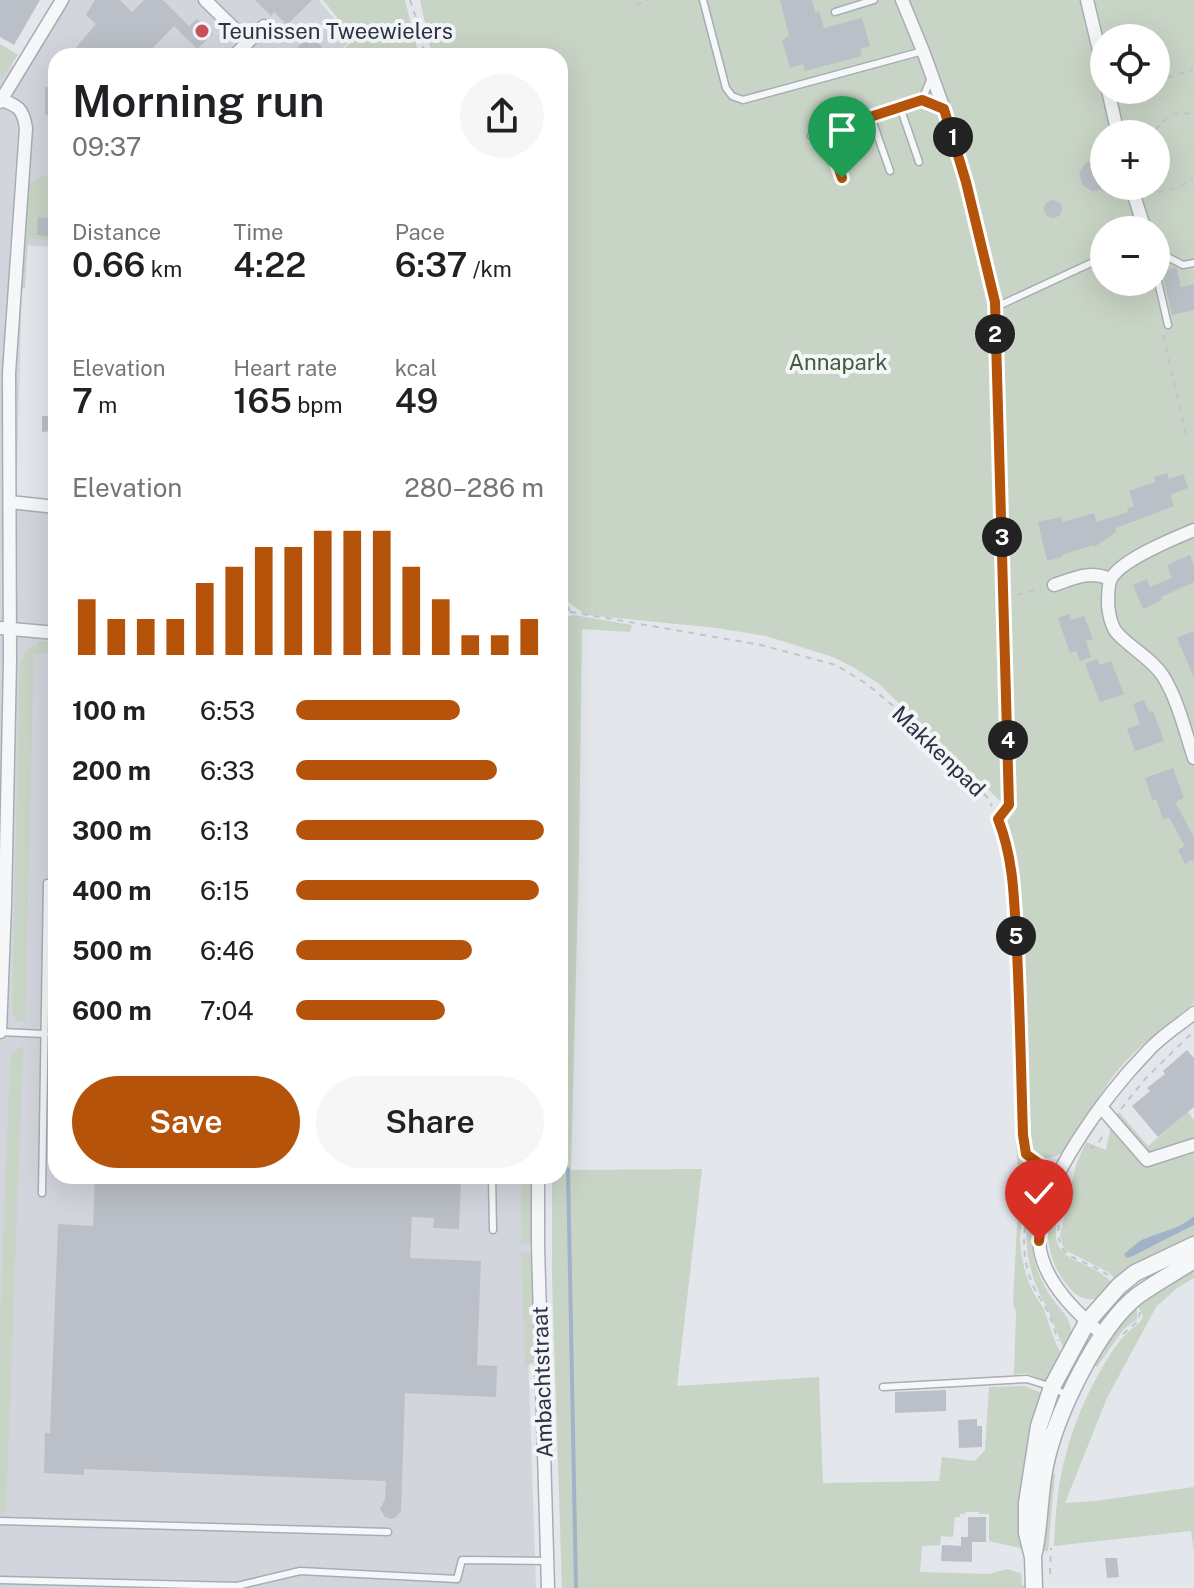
<!DOCTYPE html>
<html lang="en">
<head>
<meta charset="utf-8">
<style>
	body { margin:0; font-family:"Public Sans",sans-serif; background:#f6f6f6; color:#202124; height:100vh; display:flex; flex-direction:column; font-size:30px; white-space:nowrap }
	* { box-sizing:border-box; margin:0 }
	p { font-size:26px; color:#757577 }
	.icon { flex:none; width:44px; height:44px; fill:none; stroke:currentColor; stroke-width:2; stroke-linecap:round; stroke-linejoin:round }
	.map { position:relative; flex:1; overflow:hidden }
	.side { position:absolute; left:48px; top:48px; width:520px; height:1136px; display:flex; flex-direction:column; background:#fff; border-radius:24px; box-shadow:0 8px 32px #0002 }
	.side>* { flex:none }
	.tools { position:absolute; left:1090px; top:24px; display:grid; gap:16px }
	.tools a { display:grid; place-items:center; width:80px; height:80px; border-radius:50%; background:#fff; box-shadow:0 8px 32px #0002; font-size:40px }
	.pin { position:absolute; display:grid; place-items:center; width:68px; height:68px; color:#fff; margin:-82px -34px; border-radius:50% 50% 50% 0; rotate:-45deg; box-shadow:0 0 8px #0007 }
	.pin .icon { rotate:45deg }
	.km { position:absolute; width:40px; height:40px; margin:-20px; border-radius:50%; background:#222; color:#fff; font-size:22px; line-height:40px; text-align:center }
	.round { display:grid; place-items:center; flex:none; width:84px; height:84px; border-radius:42px; background:#f6f6f6 }
	.summary { display:flex; align-items:center; justify-content:space-between; height:136px; padding:0 24px }
	h1 { font-size:44px; font-weight:600; line-height:60px }
	.figures { display:grid; grid-template-columns:repeat(3,1fr); gap:12px; height:136px; padding:8px 24px }
	.figures div { display:grid; align-content:center }
	.figures b { font-size:34px; font-weight:600 }
	.figures small { font-size:22px; font-weight:400 }
	.figures p { font-size:22px }
	.chart { height:224px; padding:16px 24px }
	.chart p { display:flex; justify-content:space-between }
	.chart svg { width:100%; height:144px; margin-top:8px; stroke:#b45309; stroke-width:6 }
	.primary-button { display:flex; gap:16px; margin-top:auto; padding:16px 24px }
	.primary-button a { flex:1; height:92px; border-radius:48px; background:#b45309; color:#fff; font-size:32px; font-weight:600; line-height:92px; text-align:center }
	.primary-button a+a { background:#f6f6f6; color:#202124 }
	ul { padding:0 24px; list-style:none; font-size:26px }
	li { display:grid; grid-template-columns:128px 96px 1fr; align-items:center; height:60px }
	li i { height:20px; border-radius:10px; background:#b45309 }
	.map>svg:first-child { display:block }
	.built { fill:#d2d5dc }
	.green { fill:#c8d4c5; fill-rule:evenodd }
	.water { fill:#a1b3c8 }
	.lines { fill:none; stroke-linecap:round; stroke-linejoin:round }
	.stream { stroke:#a1b3c8; stroke-width:4 }
	.building { fill:#bbbfc7 }
	.service-casing { stroke:#a8adb5; stroke-width:9 }
	.minor-casing { stroke:#a8adb5; stroke-width:15 }
	.tertiary-casing { stroke:#a8adb5; stroke-width:19 }
	.path { stroke:#c1c4c9; stroke-width:2; stroke-dasharray:6 6; stroke-linecap:butt }
	.service { stroke:#f6f7f9; stroke-width:6 }
	.minor { stroke:#f6f7f9; stroke-width:12 }
	.tertiary { stroke:#f6f7f9; stroke-width:16 }
	.route-casing { stroke:#fff; stroke-width:16 }
	.route { stroke:#b45309; stroke-width:10 }
	.poi-dot { fill:#c65260; stroke:#f3f5f8; stroke-width:3 }
	.labels { text-anchor:middle; dominant-baseline:central; stroke-width:8; stroke-linejoin:round; paint-order:stroke }
	.poi-label { font-size:22px; fill:#2c3342; stroke:#f3f5f8; text-anchor:start }
	.park-label { font-size:22px; fill:#405d3a; stroke:#f3f5f8 }
	.street-label { font-size:22px; fill:#2c3342; stroke:#f3f5f8 }
</style>
</head>
<body>
<div class="map">
<svg width="1194" height="1588" viewBox="0 0 1194 1588">
	<rect width="100%" height="100%" fill="#e3e6eb"/>
	<path class="built" d="M57,0H319L351,40L335,56H56V247L23,245L16,509L56,514V1176H531L528,1348L536,1588H0V57L15,67Z"/>
	<path class="green" d="M323,0H405L419,56H339L354,38Z
		M420,0H1194V1003C1171,1021 1147,1039 1127,1060C1103,1085 1086,1119 1068,1149C1054,1159 1036,1165 1028,1145L1018,882L1010,836L1006,825L1012,813L1002,800H999L878,683L853,667L833,657L766,636L717,628L586,615L568,602L560,565V56H432ZM1104,38H1156V90H1104ZM1104,134H1156V186H1104ZM1104,230H1156V282H1104Z
		M0,44L18,55L0,81Z
		M41,176L56,177V241L28,238L25,288H22L28,185Z
		M574,615L632,625L630,632L582,629L579,855L571,1170L702,1169L677,1386L819,1377L823,1483L939,1481L942,1457L975,1461L985,1450L989,1387L1025,1386L1046,1395L1023,1510V1549L989,1541V1514H979V1512H965V1514H960V1517H955L953,1537L941,1536L940,1545L922,1546L920,1572L989,1574L1007,1569L1021,1573L1022,1585L1025,1586L1026,1588H562L552,1277V1176H560V622L569,616Z
		M38,641H56V653L34,654L25,1021H17L12,1014L19,678L20,661H22C24,652 28,646 37,645Z
		M23,1046L6,1512L0,1513V1321L10,1060L11,1053Z
		M1119,1112L1148,1146L1188,1112L1194,1120V1141L1148,1153L1115,1116Z
		M1111,1126L1144,1165L1194,1149V1216C1182,1227 1161,1235 1145,1238L1131,1257L1194,1225V1241L1119,1283L1108,1272L1065,1250L1062,1244L1060,1235L1076,1165L1086,1142L1106,1150Z
		M1016,1143L1022,1156L1039,1173C1037,1187 1028,1200 1024,1214C1016,1241 1022,1269 1034,1294C1037,1299 1041,1304 1044,1310C1051,1326 1052,1342 1064,1356L1051,1383L1026,1373L1014,1375L1016,1312L1013,1304L1019,1184Z
		M521,1176H531L532,1243L521,1244Z
		M1066,1179L1067,1182C1060,1212 1041,1246 1077,1261C1092,1268 1103,1273 1115,1285L1099,1299C1083,1300 1077,1297 1067,1285C1041,1252 1043,1212 1066,1179Z
		M1044,1181C1042,1196 1035,1209 1033,1224C1029,1245 1034,1266 1044,1285C1056,1311 1082,1319 1067,1351L1063,1347C1058,1336 1054,1324 1049,1312C1046,1304 1041,1298 1038,1290C1023,1255 1021,1216 1041,1182Z
		M521,1252L533,1253L536,1361L525,1367Z
		M1194,1264V1278L1177,1288L1156,1307L1107,1398L1065,1503L1095,1501L1194,1487V1551L1191,1531L1054,1546C1055,1532 1055,1517 1057,1503C1062,1452 1081,1401 1108,1358C1113,1350 1119,1341 1126,1334C1133,1327 1139,1325 1143,1317L1137,1303Z
		M1134,1305L1137,1310V1319L1123,1330L1097,1367L1092,1364Z
		M1053,1474H1055L1048,1551H1043L1044,1503Z"/>
	<path class="water" d="M1194,1216V1225L1131,1257L1127,1258L1124,1254C1131,1249 1138,1241 1146,1238C1162,1232 1181,1228 1194,1216Z"/>
	<g class="lines">
		<path class="stream" d="M568,1169L576,1588"/>
	</g>
	<path class="building" d="M0,0H40L14,45L0,37Z
		M95,0H120L132,12L144,0H163L189,26L197,19L213,34L197,49L174,26L145,56H69L96,24L86,15Z
		M255,0H312L287,25L274,12L271,16Z
		M780,0H812L815,12L819,11L824,28L862,18L870,46L860,49L862,56L805,71L803,64L790,68L782,40L789,36Z
		M310,35L322,47L312,56H301L295,50Z
		M45,87H56V117L45,115Z
		M1098,160L1104,163V189L1092,191L1082,185L1079,172L1087,162Z
		M1044 209a9 9 0 1 1 18 0a9 9 0 1 1-18 0Z
		M38,217L56,219V237L37,235Z
		M1175,268L1177,269L1181,287L1194,284V310L1172,315L1162,271Z
		M42,416H56V431L42,432Z
		M1167,473L1169,479L1183,474L1188,488L1170,495L1174,506L1116,528L1115,533L1094,547V545L1070,552L1062,555V557L1047,561L1038,522L1061,517L1063,522L1094,513L1097,522L1128,512L1127,509L1134,506L1129,491L1155,482L1154,477Z
		M1190,555L1194,566V582L1161,597L1162,600L1143,609L1133,585L1147,579L1150,587L1172,578L1167,565Z
		M1069,614L1071,620L1084,616L1093,639L1086,641L1091,657L1080,661L1076,651L1070,653L1058,618Z
		M1194,631V677L1177,638Z
		M1097,659L1100,665L1111,661L1124,694L1100,702L1085,664Z
		M1144,700L1149,712L1153,711L1164,741L1135,751L1127,729L1140,724L1133,704Z
		M1173,768L1184,798L1175,802L1194,837V864L1192,860L1185,864L1178,850L1185,846L1169,817L1163,819L1156,799L1153,801L1145,778Z
		M1187,1050L1194,1058V1107L1158,1137L1132,1106L1150,1091L1147,1088L1165,1074L1163,1071Z
		M95,1176H461L459,1229L433,1228L434,1218L412,1217L410,1258L481,1261L477,1365L497,1366L496,1397L405,1393L401,1511L396,1517L392,1519L385,1517L380,1509L385,1499L386,1481L84,1469V1475L44,1473L45,1433H50L58,1224L93,1226Z
		M946,1390V1411L895,1413V1392Z
		M977,1419V1426H982V1447L959,1448L958,1420Z
		M968,1517H986V1542H972V1562L941,1561L942,1545L961,1546V1537H968Z
		M1105,1558H1117L1119,1577L1107,1578Z"/>
	<g class="lines">
		<g class="service-casing">
			<path id="service" d="M703,0L726,88L732,96L743,100L923,51
				M835,12L874,0
				M922,100L931,78
				M900,107L919,162
				M871,117L890,171
				M827,131L842,178
				M811,136L922,100L944,109
				M1156,251L1183,265L1194,263
				M1156,273L1168,325
				M994,308L1104,257
				M0,1032L45,1034
				M492,1176L493,1230
				M42,1193L47,883
				M883,1387L1027,1379L1052,1387L1068,1396
				M0,1521L388,1532
				M0,1580L237,1586L300,1571L457,1579L462,1560L548,1561"/>
		</g>
		<g class="minor-casing">
			<path id="minor" d="M205,0L248,42
				M902,0L923,51L944,109L966,182L995,302L1009,805L998,819
				M1087,0L1104,71
				M234,56L264,26
				M1108,90L1118,134
				M0,99C18,106 23,108 26,128L9,373L10,661L5,904L0,1032
				M0,102L62,0
				M1131,186L1145,230
				M10,502L56,507
				M1194,530C1175,538 1117,561 1110,581C1108,587 1108,599 1108,605C1109,615 1111,627 1118,634C1132,649 1152,659 1163,676C1178,700 1185,731 1194,758
				M1054,585C1075,578 1089,570 1110,579
				M0,628L56,633
				M1101,1107L1147,1160L1194,1145
				M538,1176V1247L548,1588
				M1102,1334C1075,1312 1040,1277 1039,1240C1037,1185 1109,1091 1147,1052C1160,1037 1178,1026 1194,1013"/>
		</g>
		<g class="tertiary-casing">
			<path id="tertiary" d="M1034,1552C1040,1524 1039,1495 1045,1466C1055,1416 1097,1328 1137,1296C1155,1283 1175,1272 1194,1260
				M1034,1588L1033,1557L1027,1533V1503L1039,1426L1052,1387L1087,1322L1119,1286L1135,1273L1194,1245"/>
		</g>
		<path class="path" d="M410,0L422,35L424,56
			M636,5L648,0
			M1156,82L1194,69
			M1121,96L1135,90
			M1132,133L1154,132C1168,116 1171,109 1194,115
			M1146,194L1178,188L1194,178
			M1163,335L1187,439
			M560,583L564,599L570,611
			M1017,595L1041,588
			M560,619L571,612L761,645L836,665L867,684L898,710L966,775L988,798L992,806
			M1003,830C1010,850 1012,872 1014,893L1023,1135L1026,1154L1045,1169
			M1121,1109L1145,1079L1193,1032
			M1090,1146L1092,1148L1097,1145L1104,1134
			M1044,1170C1025,1211 1015,1247 1035,1290C1039,1297 1044,1304 1048,1312C1052,1321 1055,1331 1058,1341
			M1067,1190C1062,1210 1048,1245 1072,1257C1084,1263 1096,1267 1108,1275
			M1123,1334L1138,1321L1140,1312
			M1050,1574L1051,1548"/>
		<use href="#service" class="service"/>
		<use href="#minor" class="minor"/>
		<use href="#tertiary" class="tertiary"/>
	</g>
	<g class="lines">
		<g class="route-casing">
			<path id="route" d="M842,178L827,131L922,100L944,109L966,182L995,302L1009,805L998,819C1015,862 1014,905 1017,951C1020,1012 1021,1074 1023,1135L1026,1154L1056,1176L1042,1213L1039,1241"/>
		</g>
		<use href="#route" class="route"/>
	</g>
	<circle class="poi-dot" cx="202" cy="31" r="8"/>
	<g class="labels">
		<g class="poi-label">
			<text x="218" y="31">Teunissen Tweewielers</text>
		</g>
		<g class="park-label">
			<text x="838" y="362">Annapark</text>
		</g>
		<g class="street-label">
			<text transform="translate(939 751) rotate(44)">Makkenpad</text>
			<text transform="translate(542 1382) rotate(-92)">Ambachtstraat</text>
		</g>
	</g>
</svg>
<div class="tools">
<a><svg class="icon" aria-label="locate" viewBox="0 0 24 24"><circle cx="12" cy="12" r="6"/><path d="M12 2v4M12 18v4M2 12h4M18 12h4"/></svg></a>
<a>+</a>
<a>−</a>
</div>
<div class="pin" style="left:842px;top:178px;background:#1e9e55"><svg class="icon" aria-label="arrive" viewBox="0 0 24 24"><path d="M6 21V4h12l-3 4 3 4H6"/></svg></div>
<div class="pin" style="left:1039px;top:1241px;background:#d93025"><svg class="icon" aria-label="check" viewBox="0 0 24 24"><path d="M5 12l5 5 9-10"/></svg></div>
<b class="km" style="left:953px;top:137px">1</b>
<b class="km" style="left:995px;top:334px">2</b>
<b class="km" style="left:1002px;top:537px">3</b>
<b class="km" style="left:1008px;top:740px">4</b>
<b class="km" style="left:1016px;top:936px">5</b>
<section class="side">
<div class="summary"><div><h1>Morning run</h1><p>09:37</p></div><a class="round"><svg class="icon" aria-label="share" viewBox="0 0 24 24"><path d="M12 15V3M7 8l5-5 5 5M5 13v7h14v-7"/></svg></a></div>
<div class="figures">
<div><p>Distance</p><b>0.66<small> km</small></b></div>
<div><p>Time</p><b>4:22</b></div>
<div><p>Pace</p><b>6:37<small> /km</small></b></div>
</div>
<div class="figures">
<div><p>Elevation</p><b>7<small> m</small></b></div>
<div><p>Heart rate</p><b>165<small> bpm</small></b></div>
<div><p>kcal</p><b>49</b></div>
</div>
<div class="chart"><p><span>Elevation</span>280–286 m</p>
<svg viewBox="0 0 160 44" preserveAspectRatio="none"><path d="M5 44V27M15 44V33M25 44V33M35 44V33M45 44V22M55 44V17M65 44V11M75 44V11M85 44V6M95 44V6M105 44V6M115 44V17M125 44V27M135 44V38M145 44V38M155 44V33"/></svg>
</div>
<ul>
<li><b>100 m</b>6:53<i style="width:66%"></i></li>
<li><b>200 m</b>6:33<i style="width:81%"></i></li>
<li><b>300 m</b>6:13<i style="width:100%"></i></li>
<li><b>400 m</b>6:15<i style="width:98%"></i></li>
<li><b>500 m</b>6:46<i style="width:71%"></i></li>
<li><b>600 m</b>7:04<i style="width:60%"></i></li>
</ul>
<div class="primary-button"><a>Save</a><a>Share</a></div>
</section>
</div>
</body>
</html>
